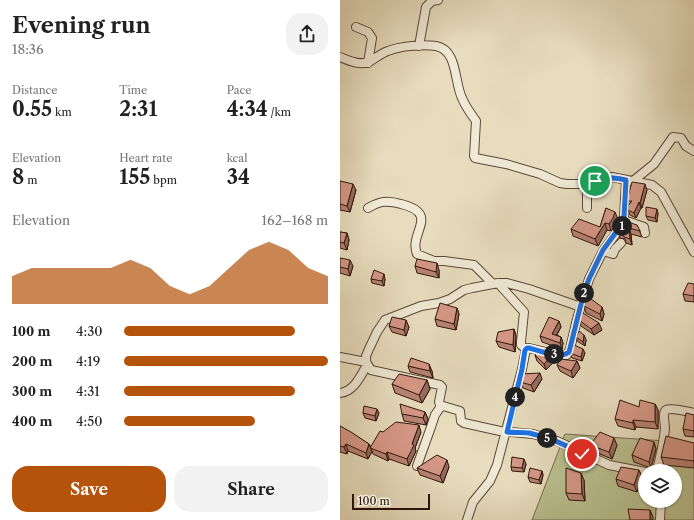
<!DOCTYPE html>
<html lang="en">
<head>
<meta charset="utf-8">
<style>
	body { margin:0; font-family:"Libre Caslon Text",serif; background:#f2f2f2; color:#222; height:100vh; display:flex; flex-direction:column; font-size:15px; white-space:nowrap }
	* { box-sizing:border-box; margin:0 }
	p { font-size:13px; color:#767676 }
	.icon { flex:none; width:22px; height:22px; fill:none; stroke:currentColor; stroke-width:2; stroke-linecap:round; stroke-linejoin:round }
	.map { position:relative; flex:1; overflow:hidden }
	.details { display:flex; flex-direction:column; background:#fff; width:340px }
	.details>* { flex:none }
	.tools { position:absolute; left:298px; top:464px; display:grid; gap:8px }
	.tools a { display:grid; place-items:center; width:44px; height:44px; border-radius:50%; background:#fff; box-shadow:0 1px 3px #0004; font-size:20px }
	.scale { position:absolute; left:12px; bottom:10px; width:78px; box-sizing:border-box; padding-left:4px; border:2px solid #2e160a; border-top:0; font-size:11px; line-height:14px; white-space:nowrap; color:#2e160a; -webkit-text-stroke:3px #efe9d5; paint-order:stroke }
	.pin { position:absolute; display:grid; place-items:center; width:34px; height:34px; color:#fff; margin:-17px; border:2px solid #fff; border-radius:50%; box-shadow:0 1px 4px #0007 }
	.km { position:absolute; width:20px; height:20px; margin:-10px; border-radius:50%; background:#222; color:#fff; font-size:11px; line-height:20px; text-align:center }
	.round { display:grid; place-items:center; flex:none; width:42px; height:42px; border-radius:16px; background:#f2f2f2 }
	.headline { display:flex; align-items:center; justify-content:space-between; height:68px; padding:0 12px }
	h1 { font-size:22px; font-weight:700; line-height:30px }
	.metrics { display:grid; grid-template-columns:repeat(3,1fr); gap:6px; height:68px; padding:4px 12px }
	.metrics div { display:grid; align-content:center }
	.metrics b { font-size:20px; font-weight:700 }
	.metrics small { font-size:11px; font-weight:400 }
	.metrics p { font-size:11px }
	.chart { height:112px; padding:8px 12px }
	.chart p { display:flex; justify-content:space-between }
	.chart svg { width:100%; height:72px; margin-top:4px; fill:#b45309; opacity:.7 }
	.primary-button { display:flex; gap:8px; margin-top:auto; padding:8px 12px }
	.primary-button a { flex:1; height:46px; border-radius:16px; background:#b45309; color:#fff; font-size:16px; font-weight:700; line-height:46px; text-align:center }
	.primary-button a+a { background:#f2f2f2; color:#222 }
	ul { padding:0 12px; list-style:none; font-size:13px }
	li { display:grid; grid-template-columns:64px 48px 1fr; align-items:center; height:30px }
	li i { height:10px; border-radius:5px; background:#b45309 }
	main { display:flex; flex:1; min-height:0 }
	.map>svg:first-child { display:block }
	.green { fill:#b9c08f; stroke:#746b4c; fill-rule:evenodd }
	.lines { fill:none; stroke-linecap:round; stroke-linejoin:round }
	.minor-casing { stroke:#5c4837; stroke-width:10 }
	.minor { stroke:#efe9d5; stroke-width:8 }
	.wall { fill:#b88374; stroke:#2e160a }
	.shaded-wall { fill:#966a5e; stroke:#2e160a }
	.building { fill:#d69887; stroke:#2e160a }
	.route-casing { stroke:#fff; stroke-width:8 }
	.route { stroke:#1a73e8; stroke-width:5 }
</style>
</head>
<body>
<main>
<section class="details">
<div class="headline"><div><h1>Evening run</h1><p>18:36</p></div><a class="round"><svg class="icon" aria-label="share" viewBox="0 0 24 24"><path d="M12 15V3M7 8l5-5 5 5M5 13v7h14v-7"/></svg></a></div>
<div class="metrics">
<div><p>Distance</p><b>0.55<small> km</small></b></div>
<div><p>Time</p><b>2:31</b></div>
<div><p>Pace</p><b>4:34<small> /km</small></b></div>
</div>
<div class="metrics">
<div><p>Elevation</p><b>8<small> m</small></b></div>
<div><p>Heart rate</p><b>155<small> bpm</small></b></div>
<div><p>kcal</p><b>34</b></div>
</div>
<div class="chart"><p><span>Elevation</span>162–168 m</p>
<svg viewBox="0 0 160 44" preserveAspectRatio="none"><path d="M0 44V27L10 22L20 22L30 22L40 22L50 22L60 17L70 22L80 33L90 38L100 33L110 22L120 11L130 6L140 11L150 22L160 27V44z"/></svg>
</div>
<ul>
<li><b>100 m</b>4:30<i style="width:84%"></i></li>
<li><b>200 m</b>4:19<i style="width:100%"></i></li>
<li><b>300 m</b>4:31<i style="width:84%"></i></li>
<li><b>400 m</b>4:50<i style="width:64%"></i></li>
</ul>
<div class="primary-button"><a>Save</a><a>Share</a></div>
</section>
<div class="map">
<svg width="354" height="520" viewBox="0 0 354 520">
	<rect width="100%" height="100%" fill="#e7ddbe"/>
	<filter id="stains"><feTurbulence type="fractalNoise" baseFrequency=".005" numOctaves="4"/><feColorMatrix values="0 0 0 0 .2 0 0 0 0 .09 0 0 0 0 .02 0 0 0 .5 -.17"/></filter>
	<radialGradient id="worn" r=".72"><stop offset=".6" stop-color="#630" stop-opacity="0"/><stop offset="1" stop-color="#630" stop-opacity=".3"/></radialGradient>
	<path class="green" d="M225,434L354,443V520H192ZM305,471H335V501H305Z"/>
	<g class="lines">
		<g class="minor-casing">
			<path id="minor" d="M16,27L28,32L32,38L28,63
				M79,46L86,7L92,1L98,0
				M0,57C9,61 23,67 32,60C37,57 42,53 48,51C60,46 83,44 96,46C118,50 114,82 122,98C125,106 131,114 136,121L134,156L135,158L166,164L200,174L220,183L227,184H244L259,179L272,177L312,185L321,192L354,252
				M293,181L314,164L333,137L341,138L346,146L354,151
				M244,184L247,191V208
				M28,208C40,201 47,200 61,204C101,214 68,233 77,254L94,261H104L134,265L153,284
				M284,220L304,227L305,233
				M263,251L273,254L275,249L281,243
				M158,283L184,312L181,342V345L186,349
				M0,357L26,362V356L29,349L37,332L45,320L81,306L99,303L110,299L124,290L132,288L158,283H167L189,289L241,307
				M26,362L31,370L100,385L102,387L99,402L100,405L120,411L121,421L124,423L160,431L193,434L217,441L269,465L305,472
				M0,393C14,392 21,375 27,365
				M77,466L91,427L95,415L101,406
				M317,471C320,457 324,442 325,428C325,423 322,413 326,410C331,407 349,412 354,413
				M127,520L133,502L150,481L157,465L182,369L186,349L189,348L222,356L227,355L230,349L237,319L249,279L263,251L283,224L284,217L286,180
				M320,520L321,501"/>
		</g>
		<use href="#minor" class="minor"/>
	</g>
	<path class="wall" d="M0,181L16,190L10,212L0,210Z
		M307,190L302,208H301L296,218L290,215L288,210L289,204L288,201Z
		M266,208L278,219L276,225L271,231L267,230L258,246L233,236L231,229L260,227Z
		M318,213L317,222L308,220L306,216Z
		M297,225L302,237L291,234L292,245L286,243L285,239L280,238L278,232Z
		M0,232L7,233L9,240L7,250L0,248Z
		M0,258L13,266L10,276L0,273Z
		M75,266L99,270V278L77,273Z
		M31,279H45L44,286L32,283Z
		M354,284V302L345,301L343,294Z
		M244,306L262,307L264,314L262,321L246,313Z
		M117,308L119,314L116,330L97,326L95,319Z
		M239,320L262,330L254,335L241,326Z
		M219,321L221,327L217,335L221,337L223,343L222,349L202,342L200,336Z
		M49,326L69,327L66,336L52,332Z
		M174,329L176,336L175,352L159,347L156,341Z
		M244,335L246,340L245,346L237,341L236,337Z
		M230,353H245L242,361L232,358Z
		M213,354L216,360L206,370L197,361L195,355Z
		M237,361L240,368L233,378L220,371L217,365Z
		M68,366L92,371L93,378L70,372Z
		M202,379L194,392L183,388L180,382Z
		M87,380L90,389L82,403L55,393L52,384Z
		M315,404L318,410V429L296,427L295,430L278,426L275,419L299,407Z
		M85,412L88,419L86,425L64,421L62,414Z
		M23,413H39L36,421L25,418Z
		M354,415V437L345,436L343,429Z
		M0,426L29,444L31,447L43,432H81L75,448L76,451L69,466L49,459L48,461L33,454L32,451L28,459L8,451L7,454L0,452Z
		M314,442L316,449L311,468L294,462L292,455Z
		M354,443V468L324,465L321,457Z
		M250,445H277L272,459L253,451Z
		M186,464L184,472L172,471L171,467Z
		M109,467L103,483L80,475L77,468Z
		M299,470L302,477L297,492L278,486L276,479Z
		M202,471L203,475L201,484L190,482L188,477Z
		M244,480L245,501L229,500L226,493Z"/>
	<path class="shaded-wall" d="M13,184L16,190L10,212L7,206Z
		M305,184L307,190L302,208L300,203Z
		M299,202L301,208L296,218L294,213Z
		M317,209L318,213L317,222L315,218Z
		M275,212L278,219L276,225L271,231L269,224Z
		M265,223L267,230L258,246L255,239Z
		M289,228L291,234L292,245L290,239Z
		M7,233L9,240L7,250L4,243Z
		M10,260L13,266L10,276L8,269Z
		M97,263L99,270V278L96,272Z
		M44,274L45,279L44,286L42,281Z
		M262,307L264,314L262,321L260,314Z
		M117,308L119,314L116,330L114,324Z
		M66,320L69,327L66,336L64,330Z
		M219,321L221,327L214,339L212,334Z
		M259,323L262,330L254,335L251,329Z
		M174,329L176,336L175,352L173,345Z
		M244,335L246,340L245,346L243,342Z
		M221,337L223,343L222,349L220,343Z
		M243,349L245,353L242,361L241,357Z
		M213,354L216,360L206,370L204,364Z
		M237,361L240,368L233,378L231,371Z
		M89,364L92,371L93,378L90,371Z
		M200,373L202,379L194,392L191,385Z
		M87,380L90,389L82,403L79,395Z
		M315,404L318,410V429L315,422Z
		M37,409L39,413L36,421L35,416Z
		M85,412L88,419L86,425L83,418Z
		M293,420L296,427L295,430L293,423Z
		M79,425L81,432L75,448L76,451L69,466L67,459L72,444Z
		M274,438L277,445L272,459L269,452Z
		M314,442L316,449L311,468L309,462Z
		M6,444L8,451L7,454L4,447Z
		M29,444L32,451L28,459L26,453Z
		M47,452L49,459L48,461L46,454Z
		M184,459L186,464L184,472L182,468Z
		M107,460L109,467L103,483L100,476Z
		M299,470L302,477L297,492L294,485Z
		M202,471L203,475L201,484L199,480Z
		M241,473L244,480L245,501L242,494Z
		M310,510L313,517V520H310Z"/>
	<path class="building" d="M0,181L13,184L7,206L0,204Z
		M292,182L305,184L300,203L299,202L294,213L288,210V206L292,201H288V197Z
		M306,207L317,209L315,218L306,216Z
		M266,208L275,212L273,218L269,224L265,223L255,239L231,229L239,219L260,227Z
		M285,221L297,225L300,231L289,228L290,239L284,237L282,233L278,232Z
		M0,232L7,233L4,243L0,242Z
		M0,258L10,260L8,269L0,267Z
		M77,259L97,263L96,272L75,266Z
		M34,270L44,274L42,281L31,279Z
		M348,283L354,284V296L343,294Z
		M247,296L262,307L260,314L244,306Z
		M100,303L117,308L114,324L95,319Z
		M243,313L259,323L251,329L239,320V316Z
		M52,317L66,320L64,330L49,326Z
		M209,317L219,321L212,334L221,337L220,343L200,336Z
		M174,329L173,345L156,341L158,332Z
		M239,331L244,335L243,342L236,337Z
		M234,345L243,349L241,357L230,353Z
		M200,350L213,354L204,364L195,355Z
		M71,358L89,364L90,371L68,366Z
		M220,359L237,361L231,371L217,365Z
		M200,373L191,385L180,382L182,374Z
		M59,374L87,380L79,395L52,384Z
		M280,400L299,407L300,400L315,404V422L293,420V423L275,419Z
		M60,404L85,412L83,418L62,414Z
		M24,406L37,409L35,416L23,413Z
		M346,413L354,415V431L343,429Z
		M56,422L79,425L72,444L74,445L67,459L47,452L46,454L30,448L40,431L43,432Z
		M0,426L11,432L29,444L26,453L6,444L4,447L0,446Z
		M260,432L274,438L269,452L250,445Z
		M326,436L354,443V461L321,457Z
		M300,438L314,442L309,462L292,455Z
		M97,455L107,460L100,476L77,468Z
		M172,457L184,459L182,468L171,467Z
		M281,467L299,470L294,485L276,479Z
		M190,468L202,471L199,480L188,477Z
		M226,468L241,473L242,494L226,493Z
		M288,509L310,510V520H290Z"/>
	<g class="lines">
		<g class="route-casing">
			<path id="route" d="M242,454C225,444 207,437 189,433C182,432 174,433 167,432L182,369L185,350L187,348H189C199,351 222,359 229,352L243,296L249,279L263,250L282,224L284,217L286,180C275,178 266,176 255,181"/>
		</g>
		<use href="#route" class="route"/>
	</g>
	<rect width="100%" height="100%" filter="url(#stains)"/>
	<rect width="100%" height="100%" fill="url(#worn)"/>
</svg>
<div class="tools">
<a><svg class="icon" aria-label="layers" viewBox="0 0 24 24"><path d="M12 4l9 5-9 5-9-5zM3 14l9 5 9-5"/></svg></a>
</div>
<div class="scale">100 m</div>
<div class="pin" style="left:255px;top:181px;background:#1e9e55"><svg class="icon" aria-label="arrive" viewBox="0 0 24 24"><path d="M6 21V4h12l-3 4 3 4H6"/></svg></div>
<div class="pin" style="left:242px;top:454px;background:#d93025"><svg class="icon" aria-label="check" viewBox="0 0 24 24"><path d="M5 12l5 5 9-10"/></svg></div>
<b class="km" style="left:282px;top:226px">1</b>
<b class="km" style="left:244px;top:293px">2</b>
<b class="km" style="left:214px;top:354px">3</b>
<b class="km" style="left:175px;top:397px">4</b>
<b class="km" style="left:207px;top:438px">5</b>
</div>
</main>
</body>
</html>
